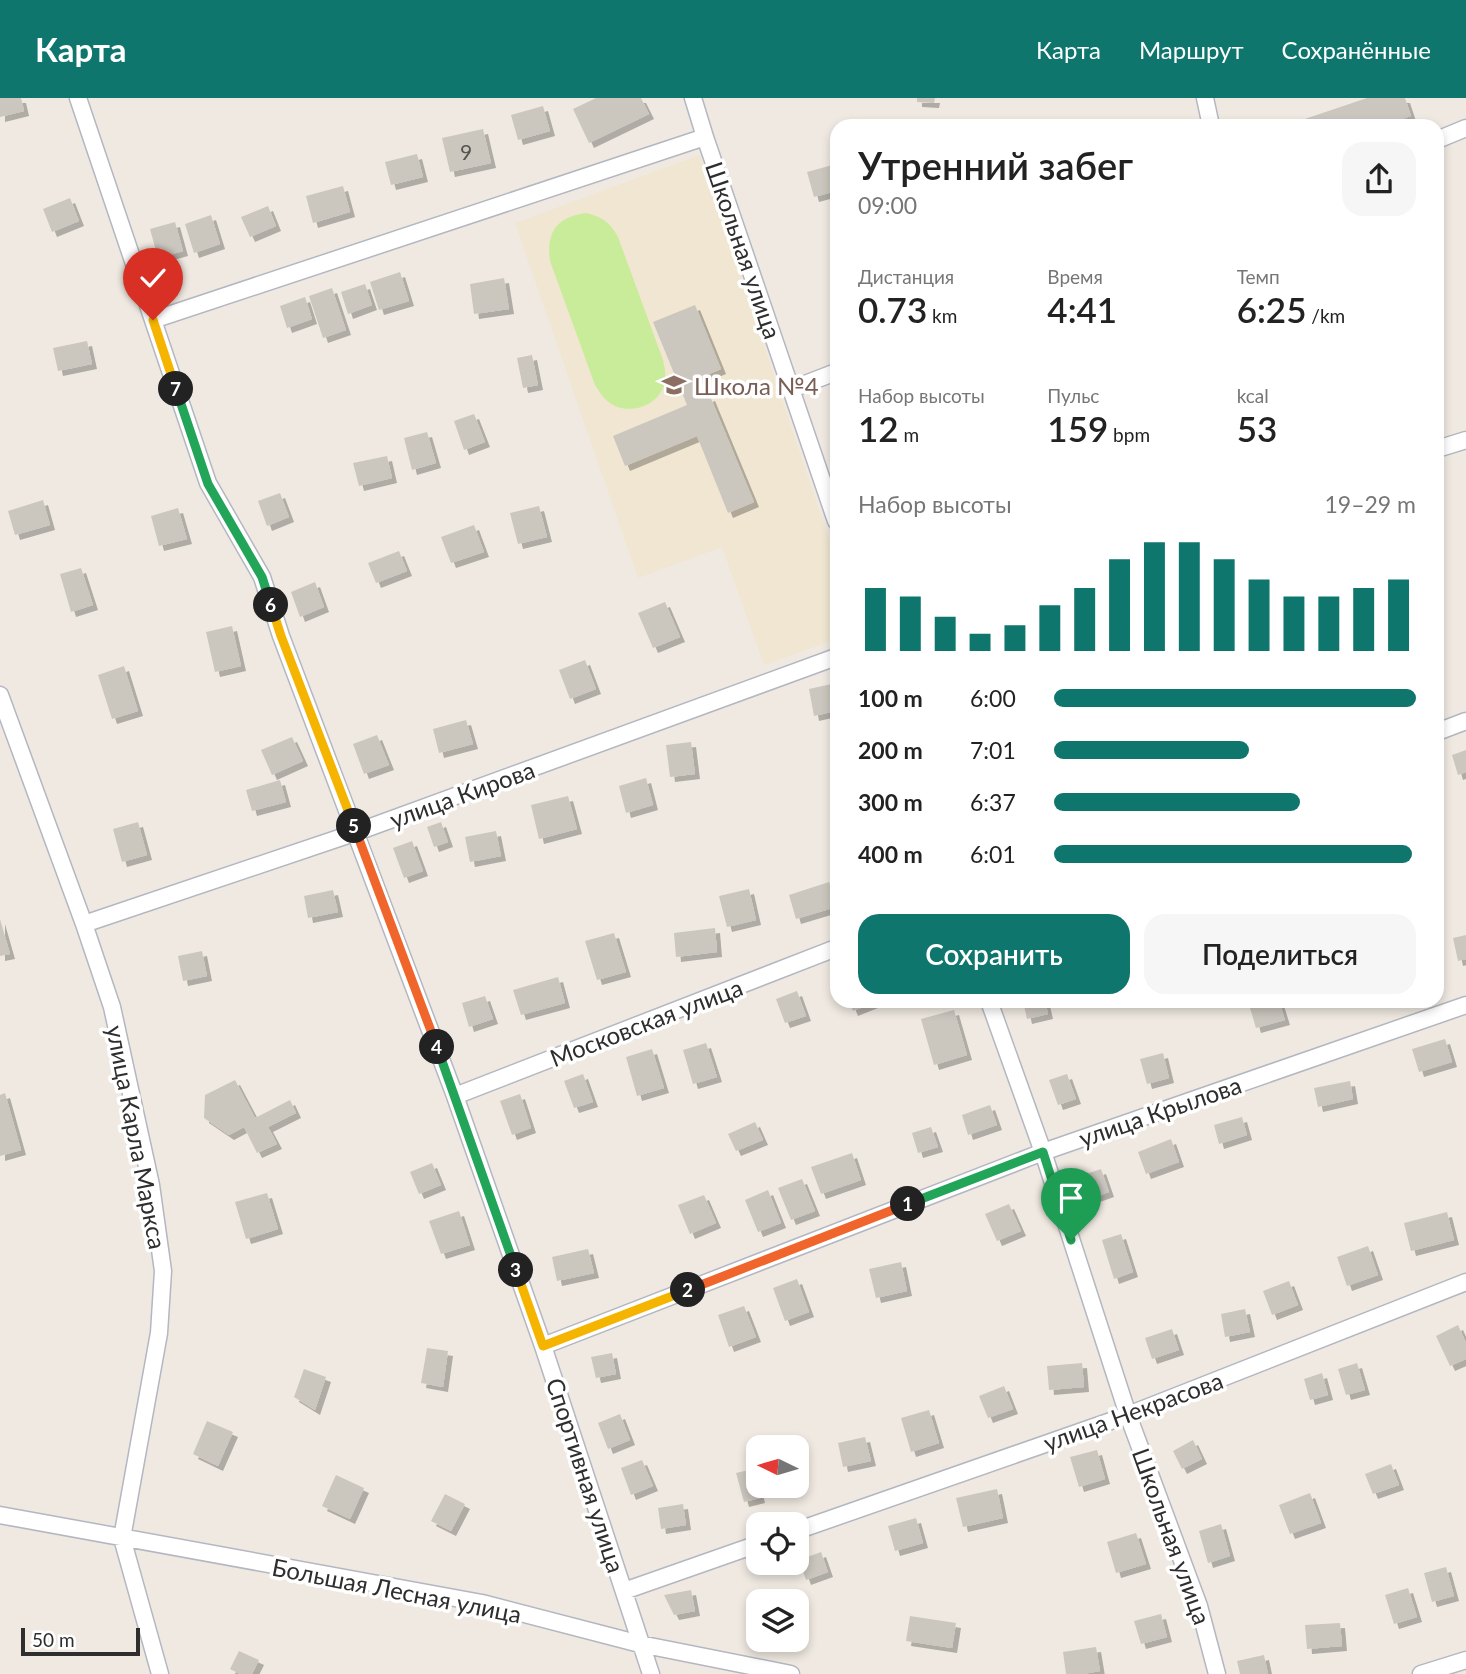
<!DOCTYPE html>
<html lang="ru">
<head>
<meta charset="utf-8">
<style>
	body { margin:0; font-family:Lato,sans-serif; background:#f6f6f6; color:#222; height:100vh; display:flex; flex-direction:column; font-size:26px; white-space:nowrap }
	* { box-sizing:border-box; margin:0 }
	p { font-size:23px; color:#767676 }
	.icon { flex:none; width:38px; height:38px; fill:none; stroke:currentColor; stroke-width:2; stroke-linecap:round; stroke-linejoin:round }
	.map { position:relative; flex:1; overflow:hidden }
	.drawer { position:absolute; left:830px; top:21px; width:614px; height:889px; display:flex; flex-direction:column; background:#fff; border-radius:21px; box-shadow:0 4px 10px #0003 }
	.drawer>* { flex:none }
	.needle { width:46px; rotate:275deg }
	.fabs { position:absolute; left:746px; top:1337px; display:grid; gap:14px }
	.fabs a { display:grid; place-items:center; width:63px; height:63px; border-radius:14px; background:#fff; box-shadow:0 4px 10px #0003; font-size:35px }
	.scale { position:absolute; left:21px; bottom:18px; width:119px; box-sizing:border-box; padding-left:7px; border:4px solid #2e2e2e; border-top:0; font-size:19px; line-height:24px; white-space:nowrap; color:#2e2e2e; -webkit-text-stroke:5px #fff; paint-order:stroke }
	.pin { position:absolute; display:grid; place-items:center; width:60px; height:60px; color:#fff; margin:-72px -30px; border-radius:50% 50% 50% 0; rotate:-45deg; box-shadow:0 0 7px #0007 }
	.pin .icon { rotate:45deg }
	.km { position:absolute; width:35px; height:35px; margin:-18px; border-radius:50%; background:#222; color:#fff; font-size:19px; line-height:35px; text-align:center }
	.round { display:grid; place-items:center; flex:none; width:74px; height:74px; border-radius:21px; background:#f6f6f6 }
	.head { display:flex; align-items:center; justify-content:space-between; height:119px; padding:0 28px }
	h1 { font-size:38px; font-weight:600; line-height:52px }
	.figures { display:grid; grid-template-columns:repeat(3,1fr); gap:10px; height:119px; padding:7px 28px }
	.figures div { display:grid; align-content:center }
	.figures b { font-size:35px; font-weight:600 }
	.figures small { font-size:19px; font-weight:400 }
	.figures p { font-size:19px }
	.chart { height:196px; padding:14px 28px }
	.chart p { display:flex; justify-content:space-between }
	.chart svg { width:100%; height:126px; margin-top:7px; stroke:#0f766e; stroke-width:6 }
	.cta { display:flex; gap:14px; margin-top:auto; padding:14px 28px }
	.cta a { flex:1; height:80px; border-radius:21px; background:#0f766e; color:#fff; font-size:28px; font-weight:600; line-height:80px; text-align:center }
	.cta a+a { background:#f6f6f6; color:#222 }
	ul { padding:0 28px; list-style:none; font-size:23px }
	li { display:grid; grid-template-columns:112px 84px 1fr; align-items:center; height:52px }
	li i { height:18px; border-radius:9px; background:#0f766e }
	header { display:flex; align-items:center; gap:42px; box-sizing:border-box; height:98px; padding:0 35px; background:#0f766e; color:#fff }
	header strong { font-size:33px }
	nav { display:flex; gap:38px; margin-inline-start:auto; font-size:24px }
	.map>svg:first-child { display:block }
	.education { fill:#f0e6d1 }
	.pitch { fill:#c9ec9a }
	.building { fill:#cbc7bf; filter:url(#shadow) }
	.lines { fill:none; stroke-linecap:round; stroke-linejoin:round }
	.minor-casing { stroke:#b4b7c1; stroke-width:19 }
	.minor { stroke:#fff; stroke-width:16 }
	.split-1-casing { stroke:#fff; stroke-width:14 }
	.split-2-casing { stroke:#fff; stroke-width:14 }
	.split-3-casing { stroke:#fff; stroke-width:14 }
	.split-4-casing { stroke:#fff; stroke-width:14 }
	.split-5-casing { stroke:#fff; stroke-width:14 }
	.split-6-casing { stroke:#fff; stroke-width:14 }
	.split-7-casing { stroke:#fff; stroke-width:14 }
	.split-8-casing { stroke:#fff; stroke-width:14 }
	.split-1 { stroke:#22a559; stroke-width:9 }
	.split-2 { stroke:#f0652b; stroke-width:9 }
	.split-3 { stroke:#f5b400; stroke-width:9 }
	.split-4 { stroke:#22a559; stroke-width:9 }
	.split-5 { stroke:#f0652b; stroke-width:9 }
	.split-6 { stroke:#f5b400; stroke-width:9 }
	.split-7 { stroke:#22a559; stroke-width:9 }
	.split-8 { stroke:#f5b400; stroke-width:9 }
	.labels { text-anchor:middle; dominant-baseline:central; stroke-width:7; stroke-linejoin:round; paint-order:stroke }
	.number-label { font-size:21px; fill:#555452 }
	.street-label { font-size:24px; fill:#2e2e2e; stroke:#fff }
	.education-label { font-size:24px; fill:#785e54; stroke:#fff; text-anchor:start }
</style>
</head>
<body>
<header>
<strong>Карта</strong>
<nav><a>Карта</a><a>Маршрут</a><a>Сохранённые</a></nav>
</header>
<div class="map">
<svg width="1466" height="1576" viewBox="0 0 1466 1576">
	<defs>
		<filter id="shadow"><feDropShadow dx="5" dy="5" stdDeviation="0" flood-color="#0004"/></filter>
	</defs>
	<rect width="100%" height="100%" fill="#efe9e1"/>
	<path class="education" d="M700,57L836,462V541L764,567L722,449L638,480L515,125Z"/>
	<path class="pitch" d="M586,115C602,119 610,124 618,139L663,262C665,271 667,280 663,290C653,312 622,318 605,301C601,297 598,291 595,287L550,163C546,134 557,119 586,115Z"/>
	<path class="building" d="M0,0H21L24,13L0,19Z
		M596,0H641L649,16L589,45L573,11Z
		M917,0H935L934,5L917,4Z
		M1367,0H1405L1411,18L1382,28H1284Z
		M543,8L550,33L518,42L511,17Z
		M483,31L491,65L450,74L442,40Z
		M417,56L423,79L391,87L385,64Z
		M836,66V93L814,99L807,74Z
		M343,88L350,114L313,125L306,98Z
		M70,100L79,123L52,134L43,111Z
		M268,108L276,128L250,139L241,119Z
		M211,117L220,146L194,155L185,126Z
		M175,124L183,153L158,160L150,131Z
		M400,174L409,203L379,212L370,184Z
		M504,180L509,211L474,216L470,186Z
		M365,186L372,207L348,216L341,194Z
		M332,190L346,232L323,240L309,198Z
		M305,199L312,221L287,230L280,208Z
		M695,207L721,271L695,282L703,301L710,298L754,404L728,415L697,338L625,368L613,338L687,307L653,224Z
		M87,243L92,266L58,273L53,250Z
		M532,257L538,287L523,290L517,260Z
		M474,316L485,344L464,352L454,323Z
		M427,334L436,365L412,372L404,340Z
		M387,358L392,380L359,388L353,365Z
		M280,395L289,419L267,428L258,403Z
		M43,402L50,427L15,437L8,413Z
		M539,408L547,439L518,446L510,415Z
		M178,410L187,441L159,448L151,418Z
		M474,427L484,454L451,465L441,439Z
		M399,453L407,473L376,485L368,465Z
		M81,470L93,507L71,514L60,476Z
		M315,484L324,509L300,519L291,494Z
		M665,504L680,539L653,550L638,515Z
		M232,528L241,568L215,574L206,534Z
		M585,562L596,591L570,601L559,572Z
		M124,568L138,613L112,621L98,577Z
		M836,585V613L814,618L809,591Z
		M466,622L473,646L439,655L433,631Z
		M377,637L389,667L364,676L353,646Z
		M292,639L303,663L272,677L261,652Z
		M691,644L695,676L670,679L666,647Z
		M1466,652V674L1458,677L1452,657Z
		M646,680L653,707L626,715L619,688Z
		M280,682L286,704L252,713L246,692Z
		M568,698L577,731L539,741L531,707Z
		M138,724L147,757L122,764L113,731Z
		M441,724L448,744L434,749L427,729Z
		M496,733L501,758L470,764L465,739Z
		M412,743L423,773L404,780L393,750Z
		M829,784L836,809L796,821L789,797Z
		M749,791L756,822L727,829L719,798Z
		M333,792L338,814L308,820L304,798Z
		M0,821L10,856L0,858Z
		M715,830L717,854L676,859L674,835Z
		M614,835L626,874L597,882L585,843Z
		M1466,837V861L1458,863L1453,840Z
		M202,853L207,878L183,883L178,858Z
		M558,879L565,905L521,917L513,892Z
		M797,893L806,918L785,925L776,901Z
		M485,898L493,921L469,929L462,905Z
		M849,903H872L873,905L853,913Z
		M1023,903H1045L1048,916L1027,921Z
		M1248,903H1279L1285,922L1256,930Z
		M954,912L967,957L934,967L921,921Z
		M1445,941L1452,964L1419,974L1412,951Z
		M706,945L717,979L693,986L683,952Z
		M652,951L664,990L637,998L626,959Z
		M1163,955L1169,980L1147,986L1140,961Z
		M583,976L593,1004L574,1010L564,983Z
		M1067,976L1076,1001L1058,1007L1049,982Z
		M235,982L255,1020L290,1002L296,1015L268,1029L277,1046L257,1055L244,1029L229,1037L204,1020L205,997Z
		M1350,983L1353,1001L1318,1009L1314,990Z
		M5,995L21,1052L0,1058V997Z
		M520,996L531,1030L512,1037L500,1003Z
		M990,1007L997,1027L968,1037L962,1017Z
		M1242,1019L1247,1037L1219,1046L1214,1027Z
		M755,1024L763,1042L736,1053L728,1036Z
		M931,1029L938,1049L918,1055L912,1035Z
		M1171,1041L1179,1064L1146,1076L1138,1054Z
		M852,1055L861,1082L821,1096L811,1069Z
		M432,1065L441,1087L419,1096L410,1074Z
		M1101,1071L1109,1094L1089,1101L1080,1078Z
		M802,1081L815,1113L791,1122L778,1090Z
		M768,1092L781,1125L758,1134L745,1102Z
		M267,1095L278,1131L246,1141L235,1104Z
		M704,1097L716,1125L690,1136L678,1107Z
		M1009,1106L1021,1133L997,1143L985,1116Z
		M459,1113L470,1147L441,1156L429,1123Z
		M1447,1114L1454,1142L1411,1153L1404,1125Z
		M1121,1136L1133,1174L1114,1181L1102,1142Z
		M1368,1148L1378,1177L1347,1188L1337,1159Z
		M588,1151L594,1175L557,1183L552,1159Z
		M901,1164L907,1193L876,1200L869,1171Z
		M797,1181L809,1214L785,1223L773,1190Z
		M1289,1183L1298,1207L1272,1217L1263,1193Z
		M744,1208L756,1239L729,1249L718,1217Z
		M1245,1211L1250,1234L1225,1239L1221,1216Z
		M1458,1227L1466,1245V1261L1450,1268L1436,1238Z
		M1172,1231L1179,1252L1152,1261L1145,1240Z
		M427,1250L448,1253L443,1289L421,1285Z
		M612,1255L616,1276L596,1280L591,1259Z
		M1082,1265L1084,1289L1049,1292L1047,1268Z
		M1357,1265L1365,1292L1346,1297L1338,1271Z
		M304,1271L326,1279L315,1312L294,1299Z
		M1322,1275L1328,1297L1310,1302L1304,1281Z
		M1004,1288L1013,1311L988,1320L979,1298Z
		M929,1312L939,1345L911,1354L901,1320Z
		M620,1316L630,1342L608,1351L598,1325Z
		M207,1323L233,1334L218,1368L193,1356Z
		M865,1339L871,1363L843,1369L838,1345Z
		M1193,1342L1202,1361L1182,1371L1173,1353Z
		M1097,1352L1105,1381L1079,1389L1070,1359Z
		M642,1362L653,1388L631,1397L621,1370Z
		M1391,1366L1399,1387L1373,1396L1365,1376Z
		M753,1371L760,1400L744,1404L736,1375Z
		M336,1377L364,1390L350,1421L322,1408Z
		M997,1391L1003,1420L963,1429L956,1400Z
		M1310,1395L1321,1425L1290,1436L1279,1407Z
		M445,1396L465,1406L451,1433L431,1423Z
		M683,1406L686,1427L661,1431L658,1410Z
		M916,1420L923,1445L895,1453L888,1428Z
		M1221,1426L1230,1458L1208,1465L1199,1433Z
		M1136,1435L1146,1466L1116,1475L1107,1444Z
		M821,1454L828,1474L806,1482L799,1462Z
		M1446,1469L1454,1498L1432,1504L1424,1475Z
		M1408,1490L1417,1519L1394,1526L1385,1497Z
		M691,1492L695,1513L674,1517L664,1497Z
		M1161,1516L1167,1539L1141,1546L1134,1523Z
		M910,1518L956,1525L952,1550L906,1543Z
		M1340,1525L1342,1548L1307,1551L1305,1527Z
		M1096,1549L1100,1573L1083,1576H1066L1063,1554Z
		M239,1553L259,1562L252,1576H240L230,1571Z
		M1264,1557L1268,1576H1240L1237,1563Z"/>
	<g class="lines">
		<g class="minor-casing">
			<path id="minor" d="M78,0L208,385L262,479L281,538L455,998L543,1248L651,1576
				M693,0L705,39L836,423
				M1205,0L1211,28
				M1437,42L1466,30
				M153,222L705,39
				M792,291L836,274
				M1437,351L1466,342
				M0,597L84,826L112,909L151,1087L163,1173L159,1235L122,1440L160,1576
				M1437,634L1466,623
				M84,826L357,734L836,559
				M989,903L1043,1054L1128,1317L1199,1508L1217,1576
				M455,998L836,850
				M543,1248L1043,1054L1466,907
				M0,1417L482,1505L640,1546L791,1576
				M796,1433L1128,1317L1466,1184
				M624,1493L758,1446
				M1421,1576L1466,1562"/>
		</g>
		<use href="#minor" class="minor"/>
	</g>
	<g class="lines">
		<g class="split-1-casing">
			<path id="split-1" d="M908,1106L1043,1054L1071,1142"/>
		</g>
		<g class="split-2-casing">
			<path id="split-2" d="M688,1192L908,1106"/>
		</g>
		<g class="split-3-casing">
			<path id="split-3" d="M516,1172L543,1248L688,1192"/>
		</g>
		<g class="split-4-casing">
			<path id="split-4" d="M437,949L516,1172"/>
		</g>
		<g class="split-5-casing">
			<path id="split-5" d="M354,728L437,949"/>
		</g>
		<g class="split-6-casing">
			<path id="split-6" d="M271,507L281,538L354,728"/>
		</g>
		<g class="split-7-casing">
			<path id="split-7" d="M176,291L208,386L262,479L271,507"/>
		</g>
		<g class="split-8-casing">
			<path id="split-8" d="M153,222L176,291"/>
		</g>
		<use href="#split-1" class="split-1"/>
		<use href="#split-2" class="split-2"/>
		<use href="#split-3" class="split-3"/>
		<use href="#split-4" class="split-4"/>
		<use href="#split-5" class="split-5"/>
		<use href="#split-6" class="split-6"/>
		<use href="#split-7" class="split-7"/>
		<use href="#split-8" class="split-8"/>
	</g>
	<defs>
		<g id="school-bare" transform="scale(1.89)"><path d="M0-5L7-2L0 1L-7-2ZM-4 1L0 2.5L4 1V4Q0 6-4 4Z" fill="#8d6e63" stroke="#fff" stroke-width="2.5" paint-order="stroke"/></g>
	</defs>
	<g fill-rule="evenodd">
		<use href="#school-bare" x="674" y="287"/>
	</g>
	<g class="labels">
		<g class="number-label">
			<text x="466" y="53">9</text>
		</g>
		<g class="street-label">
			<text transform="translate(744 152) rotate(71)">Школьная улица</text>
			<text transform="translate(462 696) rotate(-20)">улица Кирова</text>
			<text transform="translate(646 924) rotate(-21)">Московская улица</text>
			<text transform="translate(1160 1013) rotate(-19)">улица Крылова</text>
			<text transform="translate(137 1039) rotate(79)">улица Карла Маркса</text>
			<text transform="translate(1133 1313) rotate(-20)">улица Некрасова</text>
			<text transform="translate(586 1377) rotate(72)">Спортивная улица</text>
			<text transform="translate(1172 1438) rotate(70)">Школьная улица</text>
			<text transform="translate(397 1492) rotate(11)">Большая Лесная улица</text>
		</g>
		<g class="education-label">
			<text x="694" y="287">Школа №4</text>
		</g>
	</g>
</svg>
<div class="fabs">
<a><svg class="needle" viewBox="-14 -14 28 28"><path d="M0-13l5 13h-10z" fill="#e53935"/><path d="M0 13l5-13h-10z" fill="#767676"/></svg></a>
<a><svg class="icon" aria-label="locate" viewBox="0 0 24 24"><circle cx="12" cy="12" r="6"/><path d="M12 2v4M12 18v4M2 12h4M18 12h4"/></svg></a>
<a><svg class="icon" aria-label="layers" viewBox="0 0 24 24"><path d="M12 4l9 5-9 5-9-5zM3 14l9 5 9-5"/></svg></a>
</div>
<div class="scale">50 m</div>
<div class="pin" style="left:1071px;top:1142px;background:#1e9e55"><svg class="icon" aria-label="arrive" viewBox="0 0 24 24"><path d="M6 21V4h12l-3 4 3 4H6"/></svg></div>
<div class="pin" style="left:153px;top:222px;background:#d93025"><svg class="icon" aria-label="check" viewBox="0 0 24 24"><path d="M5 12l5 5 9-10"/></svg></div>
<b class="km" style="left:908px;top:1106px">1</b>
<b class="km" style="left:688px;top:1192px">2</b>
<b class="km" style="left:516px;top:1172px">3</b>
<b class="km" style="left:437px;top:949px">4</b>
<b class="km" style="left:354px;top:728px">5</b>
<b class="km" style="left:271px;top:507px">6</b>
<b class="km" style="left:176px;top:291px">7</b>
<section class="drawer">
<div class="head"><div><h1>Утренний забег</h1><p>09:00</p></div><a class="round"><svg class="icon" aria-label="share" viewBox="0 0 24 24"><path d="M12 15V3M7 8l5-5 5 5M5 13v7h14v-7"/></svg></a></div>
<div class="figures">
<div><p>Дистанция</p><b>0.73<small> km</small></b></div>
<div><p>Время</p><b>4:41</b></div>
<div><p>Темп</p><b>6:25<small> /km</small></b></div>
</div>
<div class="figures">
<div><p>Набор высоты</p><b>12<small> m</small></b></div>
<div><p>Пульс</p><b>159<small> bpm</small></b></div>
<div><p>kcal</p><b>53</b></div>
</div>
<div class="chart"><p><span>Набор высоты</span>19–29 m</p>
<svg viewBox="0 0 160 44" preserveAspectRatio="none"><path d="M5 44V22M15 44V25M25 44V32M35 44V38M45 44V35M55 44V28M65 44V22M75 44V12M85 44V6M95 44V6M105 44V12M115 44V19M125 44V25M135 44V25M145 44V22M155 44V19"/></svg>
</div>
<ul>
<li><b>100 m</b>6:00<i style="width:100%"></i></li>
<li><b>200 m</b>7:01<i style="width:54%"></i></li>
<li><b>300 m</b>6:37<i style="width:68%"></i></li>
<li><b>400 m</b>6:01<i style="width:99%"></i></li>
</ul>
<div class="cta"><a>Сохранить</a><a>Поделиться</a></div>
</section>
</div>
</body>
</html>
